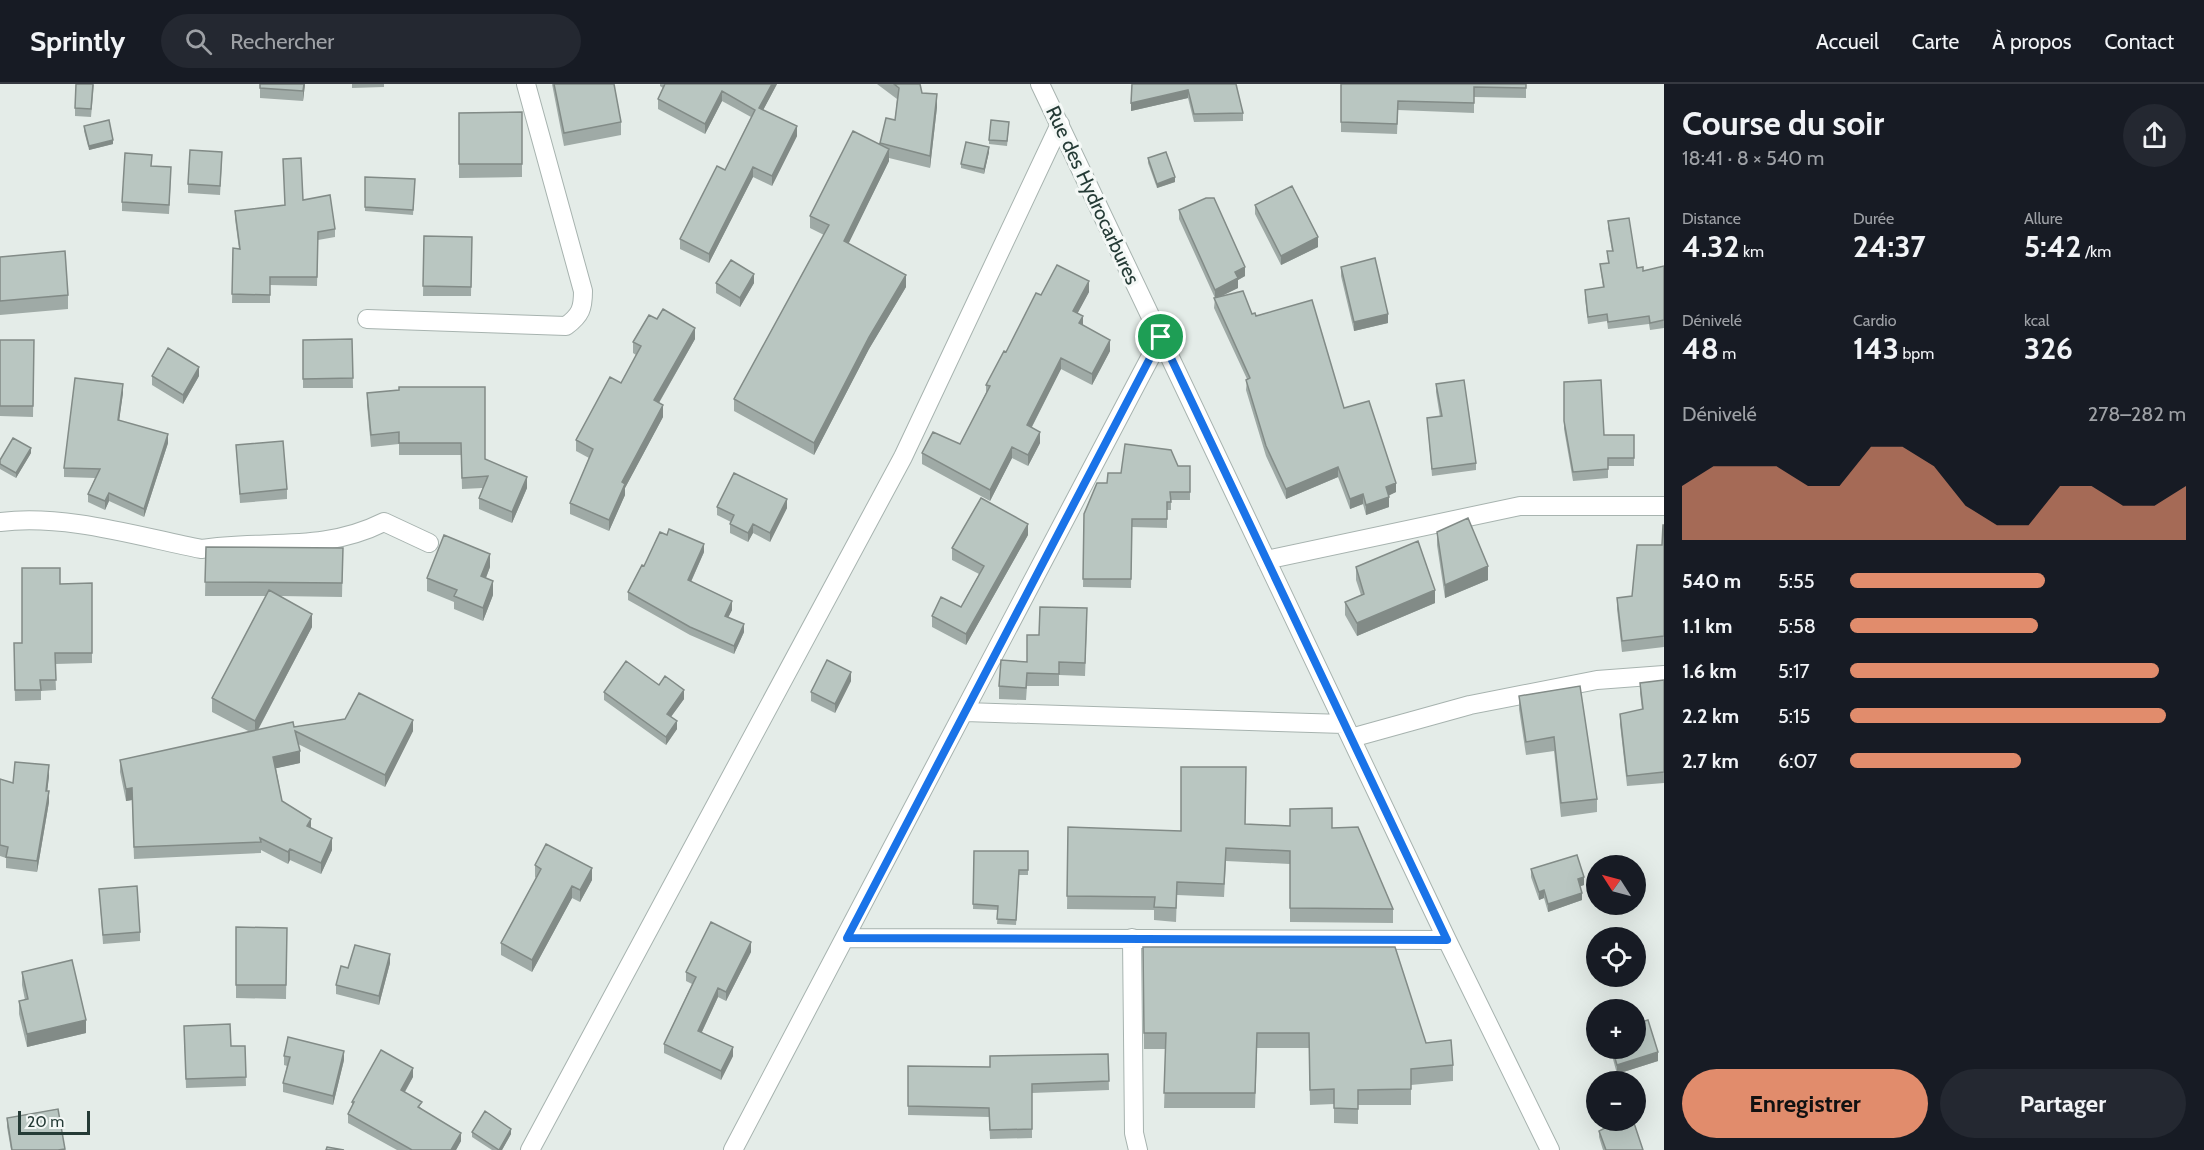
<!DOCTYPE html>
<html lang="fr">
<head>
<meta charset="utf-8">
<style>
	body { margin:0; font-family:Cabin,sans-serif; background:#242831; color:#f1f3f6; height:100vh; display:flex; flex-direction:column; font-size:22px; white-space:nowrap }
	* { box-sizing:border-box; margin:0 }
	p { font-size:20px; color:#9ea1a6 }
	.icon { flex:none; width:33px; height:33px; fill:none; stroke:currentColor; stroke-width:2; stroke-linecap:round; stroke-linejoin:round }
	.map { position:relative; flex:1; overflow:hidden }
	.sheet { display:flex; flex-direction:column; background:#171b24; width:540px }
	.sheet>* { flex:none }
	.needle { width:39px; rotate:306deg }
	.buttons { position:absolute; left:1586px; top:771px; display:grid; gap:12px }
	.buttons a { display:grid; place-items:center; width:60px; height:60px; border-radius:50%; background:#171b24; box-shadow:0 6px 24px #0002; font-size:30px }
	.scale { position:absolute; left:18px; bottom:15px; width:72px; box-sizing:border-box; padding-left:6px; border:3px solid #253b36; border-top:0; font-size:16px; line-height:21px; white-space:nowrap; color:#253b36; -webkit-text-stroke:4px #f4f8f6; paint-order:stroke }
	.pin { position:absolute; display:grid; place-items:center; width:51px; height:51px; color:#fff; margin:-26px; border:3px solid #fff; border-radius:50%; box-shadow:0 2px 6px #0007 }
	.round { display:grid; place-items:center; flex:none; width:63px; height:63px; border-radius:32px; background:#242831 }
	.summary { display:flex; align-items:center; justify-content:space-between; height:102px; padding:0 18px }
	h1 { font-size:33px; font-weight:700; line-height:45px }
	.stats { display:grid; grid-template-columns:repeat(3,1fr); gap:9px; height:102px; padding:6px 18px }
	.stats div { display:grid; align-content:center }
	.stats b { font-size:30px; font-weight:700 }
	.stats small { font-size:16px; font-weight:400 }
	.stats p { font-size:16px }
	.chart { height:168px; padding:12px 18px }
	.chart p { display:flex; justify-content:space-between }
	.chart svg { width:100%; height:108px; margin-top:6px; fill:#e18c6c; opacity:.7 }
	.primary-button { display:flex; gap:12px; margin-top:auto; padding:12px 18px }
	.primary-button a { flex:1; height:69px; border-radius:36px; background:#e18c6c; color:#111; font-size:24px; font-weight:700; line-height:69px; text-align:center }
	.primary-button a+a { background:#242831; color:#f1f3f6 }
	ul { padding:0 18px; list-style:none; font-size:20px }
	li { display:grid; grid-template-columns:96px 72px 1fr; align-items:center; height:45px }
	li i { height:15px; border-radius:8px; background:#e18c6c }
	header { display:flex; align-items:center; gap:36px; box-sizing:border-box; height:84px; padding:0 30px; background:#171b24; border-bottom:2px solid #363941 }
	header strong { font-size:28px }
	nav { display:flex; gap:33px; margin-inline-start:auto; font-size:21px }
	.search { width:420px; height:54px; background:#242831; display:flex; align-items:center; gap:15px; box-sizing:border-box; padding:0 21px; border-radius:33px; color:#9ea1a6; font-size:22px }
	main { display:flex; flex:1; min-height:0 }
	.map>svg:first-child { display:block }
	.lines { fill:none; stroke-linecap:round; stroke-linejoin:round }
	.minor-casing { stroke:#a7b3af; stroke-width:20 }
	.minor { stroke:#fff; stroke-width:18 }
	.wall { fill:#9faaa6 }
	.shaded-wall { fill:#828b87 }
	.building { fill:#b9c6c1; stroke:#828b87; stroke-width:1.5 }
	.route-casing { stroke:#fff; stroke-width:12 }
	.route { stroke:#1a73e8; stroke-width:8 }
	.labels { text-anchor:middle; dominant-baseline:central; stroke-width:6; stroke-linejoin:round; paint-order:stroke }
	.street-label { font-size:20px; fill:#253b36; stroke:#f4f8f6 }
</style>
</head>
<body>
<header>
<strong>Sprintly</strong>
<div class="search"><svg class="icon" aria-label="search" viewBox="0 0 24 24"><circle cx="10" cy="10" r="6"/><path d="M15 15l6 6"/></svg>Rechercher</div>
<nav><a>Accueil</a><a>Carte</a><a>À propos</a><a>Contact</a></nav>
</header>
<main>
<div class="map">
<svg width="1664" height="1066" viewBox="0 0 1664 1066">
	<rect width="100%" height="100%" fill="#e4ece8"/>
	<g class="lines">
		<g class="minor-casing">
			<path id="minor" d="M1040,0L1447,856L1550,1066
				M367,235L566,242C581,231 583,224 583,207L526,0
				M0,438C66,430 136,452 201,465C265,455 322,469 384,438L429,459
				M1266,476L1520,422H1664
				M965,628L1344,640
				M1351,654L1470,621L1597,596L1664,591
				M847,854L1447,856
				M1132,854L1134,1049L1138,1066
				M530,1066L903,373L1060,40
				M733,1066L1161,253"/>
		</g>
		<use href="#minor" class="minor"/>
	</g>
	<path class="wall" d="M94,0L91,33L75,32V24Z
		M260,0H305L303,17L260,14Z
		M352,0H384V3L352,4Z
		M552,0H614L621,38V51L564,62Z
		M660,0H777L763,26L797,52L772,102L753,93L709,179L680,165V155L725,86L751,33L722,17L705,50L658,25V15L663,4L660,2Z
		M877,0H920L922,9L937,23L930,84L889,74V77L848,159L906,203L869,265L814,371L734,327V315L824,151L810,144V132L880,61L895,36L897,15Z
		M1132,0H1236L1243,29V37L1194,38L1188,14L1131,27Z
		M1341,0H1526V14L1474,13V29L1398,26L1397,50L1341,48Z
		M522,28V93L459,94V29Z
		M84,42L113,60L89,66L84,47Z
		M1009,42L1007,62L989,60V56Z
		M989,68L984,90L961,84V80Z
		M1148,74L1175,98L1157,104L1148,79Z
		M222,77L220,111L188,109V100Z
		M152,82L171,92L169,130L122,127V118Z
		M365,93L415,95L413,131L365,127Z
		M303,116L335,145V153L318,156L317,202L270,201V219H232L233,164L239,165L235,135V127L285,121Z
		M1255,121L1318,163L1281,181L1255,130Z
		M1179,126L1245,192L1238,196V204L1220,213L1256,232L1344,324L1396,408L1389,411V423L1366,431L1363,420L1350,425L1338,393L1286,415L1266,372L1246,306L1247,295L1214,224L1215,214L1179,135Z
		M1608,137L1637,184L1643,187L1664,182V244L1650,246L1649,240L1608,245L1607,237L1588,240L1585,214V206L1603,204L1600,180L1608,179L1607,167H1612L1608,144Z
		M424,152L472,153L471,212H423Z
		M0,173L68,211V225L0,231Z
		M1341,183L1388,239L1354,247L1341,192Z
		M716,199H754L740,223L716,209Z
		M1089,208L1077,229L1083,241L1110,267L1092,301L1061,285L1032,343L1040,359L1028,382L1012,374L990,417L922,380V369L960,360L986,309V301L1041,211Z
		M657,235L695,255L659,319L663,333L625,404V411L609,447L570,430V419L589,374L576,367V356L621,299L636,271L633,269V258Z
		M352,255L353,304H303V256Z
		M0,256H34L33,333L0,332Z
		M152,292H199L183,320L152,301Z
		M1564,298L1604,351H1634V382H1608V394L1573,397L1564,345Z
		M1436,300L1476,379V386L1432,392L1427,334L1440,333L1436,308Z
		M399,306L485,375L527,404L512,439L479,425V414L483,404L462,405L461,371H399V360L371,363L367,321V309Z
		M123,309L119,336L168,359L144,433L109,417L105,426L88,418V410L95,394L64,393V384Z
		M236,361L287,405V415L240,419Z
		M31,369L16,394L0,385V376Z
		M1178,382H1190V416H1171V426H1167V444L1132,443L1131,504L1083,503L1084,430L1107,399Z
		M717,423L787,424L770,458L753,449L748,458L730,449V440L731,438L717,431Z
		M1664,441V563L1622,568L1617,525V514L1632,512L1662,461Z
		M1437,448L1488,496L1445,514L1437,461Z
		M1028,451L966,561L932,543V532L961,523L979,490L952,476V464Z
		M206,463L343,464L342,513L280,512L312,543L258,646L294,643L413,647L385,703L298,660L300,679L276,684L282,717L332,766L321,790L290,776L288,780L261,766V769L134,775L132,716L126,717L120,688V676L250,648L212,628V614L266,512H205Z
		M704,468L691,498L732,526L728,533L744,548L734,570L690,551L628,516V508L644,482Z
		M490,483L486,494L493,511L483,537L454,525V518L427,507V494Z
		M1356,483L1435,519L1357,552L1345,531V518L1361,511L1356,496Z
		M92,499V579L55,580L56,606L41,607V616L15,617L14,559H22L60,500Z
		M1087,537L1085,592L1059,591V602H1027L1026,616L999,615V602L1027,578L1039,551Z
		M1664,596V699L1627,702L1620,640V630L1642,626L1640,609V599Z
		M851,597L835,629L811,617V608Z
		M659,601L684,615L671,633L677,645L666,661L604,616V608Z
		M1580,602L1597,715V728L1561,733L1554,667L1526,671L1519,625V612Z
		M49,692L47,707L49,718L37,788L6,784V774L0,772V695L13,699Z
		M1245,740L1332,744L1393,825V839L1290,838V780L1226,777L1224,813L1177,811L1176,838L1154,836V826L1067,825L1068,743L1181,747Z
		M974,767H1028V791H1019L1016,841L997,840L998,826L973,825Z
		M535,781L592,796L580,818L572,814L532,888L501,871V859L536,794L535,793Z
		M1531,785L1584,801L1580,802L1582,816L1548,828L1544,814L1539,816L1531,793Z
		M99,805L140,848V857L103,860Z
		M236,843L287,844L286,915L236,914Z
		M1143,863L1426,959L1453,981V997L1411,1001V1021H1358V1040L1334,1039V1020L1310,1021L1309,964H1257L1255,1024H1164L1166,965H1144Z
		M751,868L726,917L718,913L702,948L733,972L721,996L664,969V960L692,900L686,897V888Z
		M390,879L379,921L336,910V901L348,884Z
		M22,888L86,949L27,963L19,930V917L25,916L22,901Z
		M184,942L231,962H245L246,1002L186,1004Z
		M1610,964H1635L1658,977L1617,990Z
		M1108,970L1109,1006L1032,1009V1054L990,1055L989,1033L908,1031V982L990,983Z
		M284,972L344,976L333,1021L283,1008V999L287,982L284,981Z
		M413,993L405,1008L422,1025L461,1057L456,1066H397L348,1039V1030L352,1023V1018Z
		M58,1025L65,1066H11L7,1043V1034Z
		M1600,1036H1633L1643,1066H1603L1599,1053V1047L1603,1045Z
		M472,1048L511,1050L502,1066H492L472,1053Z"/>
	<path class="shaded-wall" d="M304,0H305L303,17V7Z
		M772,0H777L759,34V24Z
		M1188,6V14L1131,27V19Z
		M722,7V17L705,50V40Z
		M937,10V23L930,84V72Z
		M797,42V52L772,102V92Z
		M113,56V60L89,66V62Z
		M989,63V68L984,90V85Z
		M889,65V77L844,169V157Z
		M753,83V93L709,179V170Z
		M1175,93V98L1157,104V100Z
		M1318,153V163L1281,181V172Z
		M1245,183V192L1238,196V204L1215,215V206L1235,188Z
		M754,190V199L740,223V214Z
		M906,191V203L869,265L814,371V359L869,253Z
		M1089,197V208L1073,238V227Z
		M1388,230V239L1354,247V238Z
		M1083,232V243L1079,239Z
		M695,244V255L654,327V316Z
		M1110,256V267L1092,301V290Z
		M1061,274V285L1027,352V341Z
		M199,283V292L183,320V311Z
		M123,300V309L118,345V336Z
		M663,321V333L625,404V411L609,447V436L622,398Z
		M1040,348V359L1028,382V371Z
		M168,350V359L144,433V425Z
		M1012,363V374L990,417V406Z
		M31,364V369L16,394V389Z
		M1338,383V393L1286,415V405Z
		M527,393V404L512,439V428Z
		M1396,399V408L1386,413V403Z
		M109,409V417L105,426V417Z
		M1363,410V420L1350,425V415Z
		M1389,413V423L1366,431V421Z
		M787,415V424L770,458V449Z
		M753,440V449L748,458V449Z
		M1028,440V451L966,561V550Z
		M704,460V468L688,504V496Z
		M490,470V483L481,506V492Z
		M1488,482V496L1445,514V501Z
		M493,497V511L483,537V524Z
		M1435,506V519L1357,552V539Z
		M732,517V526L725,540V532Z
		M312,530V543L255,651V637Z
		M744,540V548L734,570V562Z
		M851,588V597L835,629V620Z
		M684,606V615L667,638V630Z
		M413,636V647L385,703V691Z
		M677,637V645L666,661V653Z
		M300,667V679L273,685V673Z
		M49,681V692L46,718V707Z
		M132,704V716L126,717V705Z
		M49,707V718L37,788V777Z
		M311,735V747L307,742Z
		M332,754V766L321,790V779Z
		M290,765V776L288,780V768Z
		M592,784V796L580,818V806Z
		M1584,793V801L1578,803V795Z
		M572,802V814L532,888V876Z
		M1544,806V814L1539,816V808Z
		M1582,809V816L1548,828V820Z
		M751,858V868L726,917V908Z
		M390,870V879L379,921V912Z
		M718,904V913L698,956V947Z
		M86,936V949L27,963V950Z
		M733,963V972L721,996V987Z
		M344,967V976L333,1021V1012Z
		M1658,968V977L1617,990V981Z
		M413,984V993L401,1014V1006Z
		M511,1045V1050L502,1066H499Z
		M461,1049V1057L456,1066H451Z"/>
	<path class="building" d="M76,0H93L91,25L75,24Z
		M260,0H304L303,7L260,4Z
		M554,0H614L621,38L564,49Z
		M665,0H772L759,24L797,42L772,92L753,83L709,170L680,155L717,82L725,86L755,26L722,7L705,40L658,15Z
		M894,0H920L922,9L937,10L930,72L880,59L886,34L895,36L899,4Z
		M1132,0H1236L1243,29L1194,30L1188,6L1131,19Z
		M1341,0H1526V4L1474,3V19L1398,17L1397,40L1341,38Z
		M522,28V80H459V29Z
		M109,36L113,56L89,62L84,42Z
		M991,36L1009,38L1007,57L989,56Z
		M853,47L889,65L844,157L906,191L869,253L814,359L734,315L829,141L810,132Z
		M966,58L989,63L984,85L961,80Z
		M190,66L222,68L220,102L188,100Z
		M1166,68L1175,93L1157,100L1148,74Z
		M125,69L152,71L151,82L171,83L169,121L122,118Z
		M301,74L303,116L330,111L335,145L318,148L317,193H270V211L232,210L233,164L240,165L235,127L285,121L283,75Z
		M365,93L415,95L413,126L365,123Z
		M1292,102L1318,153L1281,172L1255,121Z
		M1206,114H1214L1245,183L1235,188L1238,194L1215,206L1179,126Z
		M1629,134L1637,184L1643,183V187L1664,182V236L1650,239L1649,232L1608,238L1607,230L1588,233L1585,206L1604,203L1600,180L1609,179L1607,167H1613L1608,137Z
		M424,152L472,153L471,203L423,202Z
		M65,167L68,211L0,217V173Z
		M1375,174L1388,230L1354,238L1341,183Z
		M731,176L754,190L740,214L716,199Z
		M1057,181L1089,197L1073,227L1083,232L1079,239L1110,256L1092,290L1061,274L1027,341L1040,348L1028,371L1012,363L990,406L922,369L933,348L960,360L990,302L986,301L1004,267L1006,268L1036,209L1041,211Z
		M1243,207L1252,230L1255,229L1256,232L1312,216L1344,324L1369,317L1396,399L1386,403L1389,413L1366,421L1363,410L1350,415L1338,383L1286,405L1266,362L1246,296L1250,294L1214,214Z
		M663,225L695,244L654,316L663,321L622,398L625,400L609,436L570,419L593,365L576,356L610,293L621,299L641,262L633,258L649,231L657,235Z
		M352,255L353,294L303,295V256Z
		M0,256H34L33,322H0Z
		M168,264L199,283L183,311L152,292Z
		M75,294L123,300L118,336L168,350L144,425L109,409L105,417L88,410L100,385L64,384Z
		M1464,296L1476,379L1432,385L1427,334L1442,332L1436,300Z
		M1601,296L1604,351H1634V374H1608V385L1573,388L1564,337V298Z
		M399,303H485V375L527,393L512,428L479,414L488,392L462,394L461,359H399V348L371,351L367,309L399,306Z
		M13,354L31,364L16,389L0,380V376Z
		M283,357L287,405L240,410L236,361Z
		M1125,360L1171,366L1178,382H1190V408H1170L1171,418H1167V435H1132L1131,495H1083L1084,430L1097,399H1107L1108,389H1121Z
		M734,389L787,415L770,449L753,440L748,449L730,440L734,431L717,423Z
		M981,414L1028,440L966,550L932,532L941,513L961,523L984,482L952,464Z
		M1468,434L1488,482L1445,501L1437,448Z
		M1663,441H1664V552L1622,557L1617,514L1632,512L1637,461H1662Z
		M669,445L704,460L688,496L732,517L725,532L744,540L734,562L690,543L628,508L642,481L644,482L660,448L667,451Z
		M444,451L490,470L481,492L493,497L483,524L454,512L457,506L427,494Z
		M1418,457L1435,506L1357,539L1345,518L1364,510L1356,483Z
		M206,463L343,464L342,499L205,498Z
		M22,484H60V500L92,499V569H55L56,596H40L41,606H15L14,559H22Z
		M269,506L312,530L255,637L212,614Z
		M1040,523L1087,524L1085,579L1059,578V590L1027,589L1026,604L999,602L1001,576L1027,578V551H1039Z
		M827,576L851,588L835,620L811,608Z
		M626,577L659,601L665,592L684,606L667,630L677,637L666,653L604,608Z
		M1664,596V688L1627,692L1620,630L1643,625L1640,599Z
		M1580,602L1597,715L1561,719L1554,653L1526,658L1519,612Z
		M359,609L413,636L385,691L295,647L300,667L273,673L282,717L311,735L307,742L332,754L321,779L290,765L288,768L260,754L261,758L134,763L132,704L126,705L120,676L293,638L294,643L345,635Z
		M15,678L49,681L46,707H49L37,777L6,773L8,763L0,761V695L13,699Z
		M1181,683H1246L1245,740L1290,742V725L1332,724V744L1358,743L1393,825L1290,824V767L1226,764L1224,800L1177,798L1176,824L1154,823L1155,813L1067,812L1068,743L1181,747Z
		M546,760L592,784L580,806L572,802L532,876L501,859L541,785L535,781Z
		M974,767H1028V786H1019L1016,836L997,835L998,822L973,820Z
		M1577,771L1584,793L1578,795L1582,809L1548,820L1544,806L1539,808L1531,785Z
		M137,802L140,848L103,851L99,805Z
		M711,838L751,858L726,908L718,904L698,947L733,963L721,987L664,960L696,893L686,888Z
		M236,843L287,844L286,901H236Z
		M355,861L390,870L379,912L336,901L341,882L348,884Z
		M1143,863H1395L1426,959L1451,956L1453,981L1411,985V1005L1358,1006V1025L1334,1024V1005L1310,1006L1309,949H1257L1255,1009H1164L1166,949H1144Z
		M72,876L86,936L27,950L19,917L28,915L22,888Z
		M1648,936L1658,968L1617,981L1612,964H1635V940Z
		M230,940L231,962H245L246,993L186,995L184,942Z
		M288,953L344,967L333,1012L283,999L290,973L284,972Z
		M381,966L413,984L401,1006L422,1018L418,1023L461,1049L451,1066H412L348,1030L354,1018H352Z
		M1108,970L1109,997L1032,1000V1045L990,1046L989,1024L908,1022V982L990,983V972Z
		M58,1025L65,1065L58,1066H12L7,1034Z
		M485,1027L511,1045L499,1066L472,1048Z
		M1603,1036H1633L1643,1066H1606L1599,1047L1605,1044Z
		M327,1063L344,1066H326Z"/>
	<g class="lines">
		<g class="route-casing">
			<path id="route" d="M1161,253L1447,856L847,854Z"/>
		</g>
		<use href="#route" class="route"/>
	</g>
	<g class="labels">
		<g class="street-label">
			<text transform="translate(1093 111) rotate(65)">Rue des Hydrocarbures</text>
		</g>
	</g>
</svg>
<div class="buttons">
<a><svg class="needle" viewBox="-14 -14 28 28"><path d="M0-13l5 13h-10z" fill="#e53935"/><path d="M0 13l5-13h-10z" fill="#9ea1a6"/></svg></a>
<a><svg class="icon" aria-label="locate" viewBox="0 0 24 24"><circle cx="12" cy="12" r="6"/><path d="M12 2v4M12 18v4M2 12h4M18 12h4"/></svg></a>
<a>+</a>
<a>−</a>
</div>
<div class="scale">20 m</div>
<div class="pin" style="left:1161px;top:253px;background:#1e9e55"><svg class="icon" aria-label="arrive" viewBox="0 0 24 24"><path d="M6 21V4h12l-3 4 3 4H6"/></svg></div>
</div>
<section class="sheet">
<div class="summary"><div><h1>Course du soir</h1><p>18:41 · 8 × 540 m</p></div><a class="round"><svg class="icon" aria-label="share" viewBox="0 0 24 24"><path d="M12 15V3M7 8l5-5 5 5M5 13v7h14v-7"/></svg></a></div>
<div class="stats">
<div><p>Distance</p><b>4.32<small> km</small></b></div>
<div><p>Durée</p><b>24:37</b></div>
<div><p>Allure</p><b>5:42<small> /km</small></b></div>
</div>
<div class="stats">
<div><p>Dénivelé</p><b>48<small> m</small></b></div>
<div><p>Cardio</p><b>143<small> bpm</small></b></div>
<div><p>kcal</p><b>326</b></div>
</div>
<div class="chart"><p><span>Dénivelé</span>278–282 m</p>
<svg viewBox="0 0 160 44" preserveAspectRatio="none"><path d="M0 44V22L10 14L20 14L30 14L40 22L50 22L60 6L70 6L80 14L90 30L100 38L110 38L120 22L130 22L140 30L150 30L160 22V44z"/></svg>
</div>
<ul>
<li><b>540 m</b>5:55<i style="width:58%"></i></li>
<li><b>1.1 km</b>5:58<i style="width:56%"></i></li>
<li><b>1.6 km</b>5:17<i style="width:92%"></i></li>
<li><b>2.2 km</b>5:15<i style="width:94%"></i></li>
<li><b>2.7 km</b>6:07<i style="width:51%"></i></li>
</ul>
<div class="primary-button"><a>Enregistrer</a><a>Partager</a></div>
</section>
</main>
</body>
</html>
